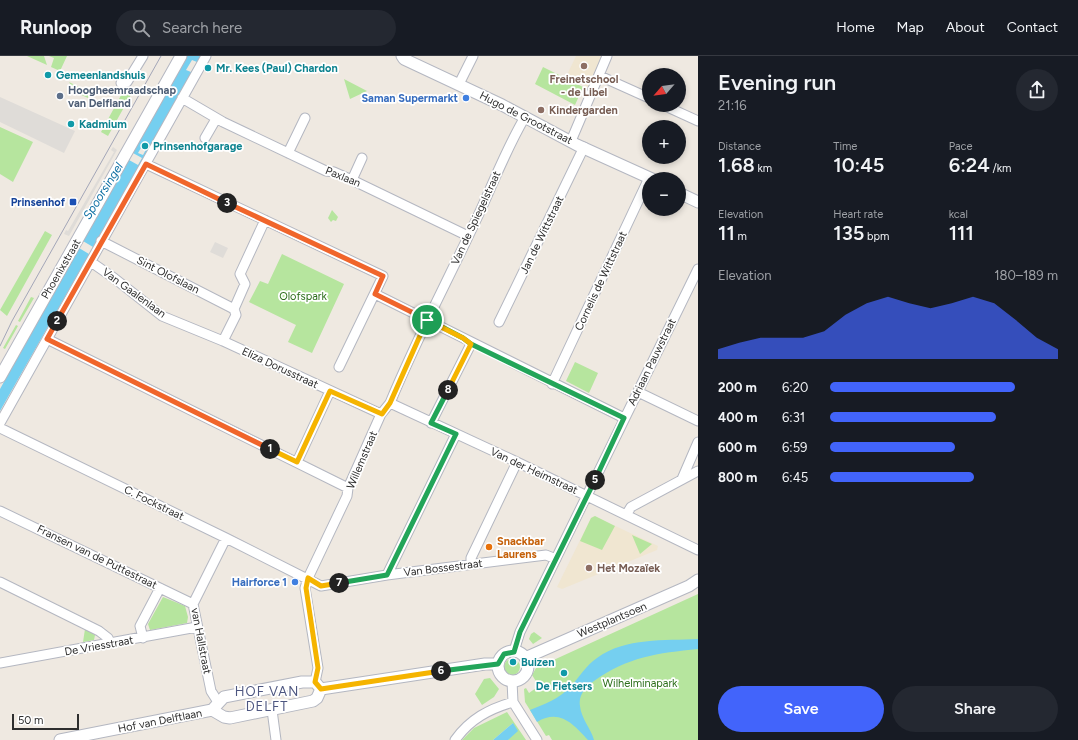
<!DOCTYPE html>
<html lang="en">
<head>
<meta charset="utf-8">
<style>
	body { margin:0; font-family:Figtree,sans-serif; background:#242831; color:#f1f3f6; height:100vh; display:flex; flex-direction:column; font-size:15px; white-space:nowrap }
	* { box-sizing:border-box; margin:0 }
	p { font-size:13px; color:#9ea1a6 }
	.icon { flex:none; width:22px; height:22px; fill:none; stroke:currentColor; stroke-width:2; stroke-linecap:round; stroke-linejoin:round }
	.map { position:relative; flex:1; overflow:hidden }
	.drawer { display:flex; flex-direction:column; background:#171b24; width:380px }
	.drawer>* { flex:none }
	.needle { width:26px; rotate:242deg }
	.fabs { position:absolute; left:642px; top:12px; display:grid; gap:8px }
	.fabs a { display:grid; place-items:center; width:44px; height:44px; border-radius:50%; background:#171b24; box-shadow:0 2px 6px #0003; font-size:20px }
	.scale { position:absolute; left:12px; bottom:10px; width:67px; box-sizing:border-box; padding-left:4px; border:2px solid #2e2e2e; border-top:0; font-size:11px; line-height:14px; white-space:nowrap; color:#2e2e2e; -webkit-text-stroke:3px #fff; paint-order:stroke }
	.pin { position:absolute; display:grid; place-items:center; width:34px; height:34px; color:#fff; margin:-17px; border:2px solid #fff; border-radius:50%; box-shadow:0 1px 4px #0007 }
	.km { position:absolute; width:20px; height:20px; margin:-10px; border-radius:50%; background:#222; color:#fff; font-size:11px; line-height:20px; text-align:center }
	.round { display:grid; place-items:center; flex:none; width:42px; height:42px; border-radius:21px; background:#242831 }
	.overview { display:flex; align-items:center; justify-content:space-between; height:68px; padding:0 20px }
	h1 { font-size:22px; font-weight:600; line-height:30px }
	.stats { display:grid; grid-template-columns:repeat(3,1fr); gap:6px; height:68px; padding:4px 20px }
	.stats div { display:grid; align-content:center }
	.stats b { font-size:20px; font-weight:600 }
	.stats small { font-size:11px; font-weight:400 }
	.stats p { font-size:11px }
	.chart { height:112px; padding:8px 20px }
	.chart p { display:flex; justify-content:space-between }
	.chart svg { width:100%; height:72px; margin-top:4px; fill:#4264fb; opacity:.7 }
	.primary-button { display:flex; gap:8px; margin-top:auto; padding:8px 20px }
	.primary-button a { flex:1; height:46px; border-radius:24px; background:#4264fb; color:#fff; font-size:16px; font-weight:600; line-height:46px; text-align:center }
	.primary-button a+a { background:#242831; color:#f1f3f6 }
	ul { padding:0 20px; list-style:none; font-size:13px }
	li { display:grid; grid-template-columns:64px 48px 1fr; align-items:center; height:30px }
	li i { height:10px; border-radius:5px; background:#4264fb }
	header { display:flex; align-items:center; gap:24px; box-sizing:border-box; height:56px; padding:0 20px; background:#171b24; border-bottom:1px solid #363941 }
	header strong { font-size:19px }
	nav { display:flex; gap:22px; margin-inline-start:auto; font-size:14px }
	.search { width:280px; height:36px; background:#242831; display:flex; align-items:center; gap:10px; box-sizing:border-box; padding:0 14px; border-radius:22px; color:#9ea1a6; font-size:15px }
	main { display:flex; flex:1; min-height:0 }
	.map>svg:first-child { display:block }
	.education { fill:#f0e6d1 }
	.green { fill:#b6e59e }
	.plaza { fill:#dfdcd8 }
	.water { fill:#75cff0; fill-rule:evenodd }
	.pier { fill:#efe9e1 }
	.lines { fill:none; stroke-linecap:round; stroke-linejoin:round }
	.minor-casing { stroke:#b4b7c1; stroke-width:11 }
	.tertiary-casing { stroke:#b4b7c1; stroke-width:13 }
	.minor { stroke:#fff; stroke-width:9 }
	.tertiary { stroke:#fff; stroke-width:11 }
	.tram { stroke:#a3a6b8; stroke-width:1 }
	.split-1-casing { stroke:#fff; stroke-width:8 }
	.split-2-casing { stroke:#fff; stroke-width:8 }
	.split-3-casing { stroke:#fff; stroke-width:8 }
	.split-4-casing { stroke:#fff; stroke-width:8 }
	.split-5-casing { stroke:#fff; stroke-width:8 }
	.split-6-casing { stroke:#fff; stroke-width:8 }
	.split-7-casing { stroke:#fff; stroke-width:8 }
	.split-8-casing { stroke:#fff; stroke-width:8 }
	.split-9-casing { stroke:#fff; stroke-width:8 }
	.split-1 { stroke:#f5b400; stroke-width:5 }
	.split-2 { stroke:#f0652b; stroke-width:5 }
	.split-3 { stroke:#f0652b; stroke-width:5 }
	.split-4 { stroke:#f0652b; stroke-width:5 }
	.split-5 { stroke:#22a559; stroke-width:5 }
	.split-6 { stroke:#22a559; stroke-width:5 }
	.split-7 { stroke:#f5b400; stroke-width:5 }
	.split-8 { stroke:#22a559; stroke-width:5 }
	.split-9 { stroke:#f5b400; stroke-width:5 }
	.education-dot { fill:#8d6e63; stroke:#fff; stroke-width:1.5 }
	.culture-dot { fill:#0f9aa8; stroke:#fff; stroke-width:1.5 }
	.service-dot { fill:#5c6f8a; stroke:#fff; stroke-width:1.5 }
	.shop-dot { fill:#3f7fe0; stroke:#fff; stroke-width:1.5 }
	.transit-dot { fill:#1a4fb4; stroke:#fff; stroke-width:1.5 }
	.food-dot { fill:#e8710a; stroke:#fff; stroke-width:1.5 }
	.labels { text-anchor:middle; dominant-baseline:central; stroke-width:3.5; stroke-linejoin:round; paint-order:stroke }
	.culture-label { font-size:11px; font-weight:bold; fill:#0d838f; stroke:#fff; text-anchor:start }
	.education-label { font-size:11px; font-weight:bold; fill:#785e54; stroke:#fff; text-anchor:start }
	.service-label { font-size:11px; font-weight:bold; fill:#4e5e75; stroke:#fff; text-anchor:start }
	.shop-label { font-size:11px; font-weight:bold; fill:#366cbe; stroke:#fff; text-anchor:end }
	.street-label { font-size:11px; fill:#2e2e2e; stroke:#fff }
	.transit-label { font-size:11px; font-weight:bold; fill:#164399; stroke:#fff; text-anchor:end }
	.park-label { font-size:11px; fill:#2c6e1b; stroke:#fff }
	.food-label { font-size:11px; font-weight:bold; fill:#c56008; stroke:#fff; text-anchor:start }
	.water-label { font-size:12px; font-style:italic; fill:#0d6fa3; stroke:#fff }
	.quarter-label { font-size:13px; letter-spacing:1px; fill:#4d5680; stroke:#fff }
</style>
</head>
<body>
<header>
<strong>Runloop</strong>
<div class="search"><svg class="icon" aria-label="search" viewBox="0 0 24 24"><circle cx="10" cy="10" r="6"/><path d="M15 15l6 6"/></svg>Search here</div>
<nav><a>Home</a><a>Map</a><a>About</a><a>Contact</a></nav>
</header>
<main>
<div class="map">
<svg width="698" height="684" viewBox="0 0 698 684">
	<rect width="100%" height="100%" fill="#efe9e1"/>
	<path class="education" d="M576,0H602L588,31L566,21Z
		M594,460L658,490L657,494L562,533L557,531L591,462Z"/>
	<path class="green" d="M27,0H44L47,9Z
		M49,0H67L60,15L51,11L54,2Z
		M543,11L583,31L575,49L535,28Z
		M344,23L367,35L350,43Z
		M69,26L85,34H89L88,42L75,36Z
		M125,32L132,37L108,80L101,76Z
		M0,71L33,86L13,126L0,118Z
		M332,154L338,161L336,165L333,164L331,166L328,162Z
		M45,175L52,179L7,260L0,254Z
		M282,198L344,228L312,297L288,286L296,269L249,246L260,225L268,228Z
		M31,241L34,242L20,266L18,265Z
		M16,269L18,270L5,293L3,292Z
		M575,306L598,317L589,337L566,325Z
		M595,460L615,470L602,494L580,485L591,462Z
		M632,479L652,488L640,498Z
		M698,538V684H552L549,679L546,680L525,646L524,633L526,632L529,637L539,630L532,619L536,612Z
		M163,541L185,550L188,561L187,567L150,574L148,568Z
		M85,573L95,579L94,584L83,586Z
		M534,576L542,582L533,588L529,583L531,578Z
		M504 611a8 8 0 1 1 16 0a8 8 0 1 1-16 0Z
		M490,622L499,633L494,641L482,649L475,638L484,623Z
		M507,656L526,684H508L513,667L493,684H462L474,672Z"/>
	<path class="plaza" d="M0,41L75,75L64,97L0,66Z
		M113,91L117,94L69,180L64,178L66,174L68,175L114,96L111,94Z
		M215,186L228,192L223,202L210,196Z"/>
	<path class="water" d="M187,0H202L0,355V333ZM192,4L197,6L191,16L186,14ZM145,85L149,88L143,99L138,97Z
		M698,583V593C658,597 627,601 594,625C586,631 578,639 580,650C581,662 591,673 594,684H588C574,669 560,652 537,666L530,654C545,648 559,643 570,631C579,622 586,609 597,602C626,581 664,585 698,583Z
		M513,667L518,675L508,684H493Z"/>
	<path class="pier" d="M133,97L142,102L138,109L129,104Z
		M83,185L93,191L89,198L79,192Z"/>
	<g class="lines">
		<g class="minor-casing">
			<path id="minor" d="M600,20L649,42
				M121,27L127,26L143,0
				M459,28L473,0
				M182,42L223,66L326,115L334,116L352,124L468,180
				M663,49L698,65
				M205,82L216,63
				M571,85L607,0
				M288,97L305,62
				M146,108L383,220L339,311
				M352,124L362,102
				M101,185L234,253
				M91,206L114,222L162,260L223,285L381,358
				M375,238L624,362
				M499,266L584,91
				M47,283L348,432
				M223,285L236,259L234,253L245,228L240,218L265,164
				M552,328L649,122
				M638,336L698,365
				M390,347L517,406L698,494
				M0,367L206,0
				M431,367L471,288
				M0,372L226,482L321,530L387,519L546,499L556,503
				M297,406L330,335
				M682,423L698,386
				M0,455L193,548
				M626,459L631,451L698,415
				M471,508V502L517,406
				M387,519L456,378
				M0,526L99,575L108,582L110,587
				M143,582L140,570L160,532
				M514,595L520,576L698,213
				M0,607L197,571
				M512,625L513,646L537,684
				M315,626L318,612L305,532L308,522L347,440L348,432L381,358L390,347C416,284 448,224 477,162C493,128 506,93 525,61
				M218,646L211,635L193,548L226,482
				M272,654L276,684
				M455,684C470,663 489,653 513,646"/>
		</g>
		<g class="tertiary-casing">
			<path id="tertiary" d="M402,0L404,3L502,49L577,89L652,123
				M679,137L698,146
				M0,321L181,0
				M498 610a15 15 0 1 1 30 0a15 15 0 1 1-30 0Z
				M525,602L689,530L698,524
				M321,633L485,608H498
				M212,654L224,641L302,626H315L321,633
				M60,684L212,654L224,661L230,662L313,645L317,642L321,633"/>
		</g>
		<use href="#minor" class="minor"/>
		<use href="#tertiary" class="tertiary"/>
		<path class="tram" d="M0,290L12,265L161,0"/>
	</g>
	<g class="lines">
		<g class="split-1-casing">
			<path id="split-1" d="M270,393L297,406L330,335L382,358L390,347L427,264"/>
		</g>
		<g class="split-2-casing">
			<path id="split-2" d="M57,265L47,283L270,393"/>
		</g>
		<g class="split-3-casing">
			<path id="split-3" d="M57,265L146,108L227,147"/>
		</g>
		<g class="split-4-casing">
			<path id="split-4" d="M227,147L383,220L375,238L444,272"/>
		</g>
		<g class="split-5-casing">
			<path id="split-5" d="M444,272L463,282L471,288L624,362L595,424"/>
		</g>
		<g class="split-6-casing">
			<path id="split-6" d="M441,615L498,608L504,598L514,596L520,576L595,424"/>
		</g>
		<g class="split-7-casing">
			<path id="split-7" d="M339,527L321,530L308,522L306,532L318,612L315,626L321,633L441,615"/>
		</g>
		<g class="split-8-casing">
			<path id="split-8" d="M339,527L387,519L456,378L431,367L448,334"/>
		</g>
		<g class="split-9-casing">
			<path id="split-9" d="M427,264L463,282L471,288L448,334"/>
		</g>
		<use href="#split-1" class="split-1"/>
		<use href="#split-2" class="split-2"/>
		<use href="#split-3" class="split-3"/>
		<use href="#split-4" class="split-4"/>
		<use href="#split-5" class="split-5"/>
		<use href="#split-6" class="split-6"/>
		<use href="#split-7" class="split-7"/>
		<use href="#split-8" class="split-8"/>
		<use href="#split-9" class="split-9"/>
	</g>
	<g class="education-dot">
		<circle cx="584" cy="10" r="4"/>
		<circle cx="541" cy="54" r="4"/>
		<circle cx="589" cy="512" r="4"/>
	</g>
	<g class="culture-dot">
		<circle cx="208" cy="12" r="4"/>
		<circle cx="48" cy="19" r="4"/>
		<circle cx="71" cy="68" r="4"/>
		<circle cx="145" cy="90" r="4"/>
		<circle cx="513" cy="606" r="4"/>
		<circle cx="564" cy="617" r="4"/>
	</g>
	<circle class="service-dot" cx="60" cy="40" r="4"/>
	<g class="shop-dot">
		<circle cx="466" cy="42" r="4"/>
		<circle cx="295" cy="526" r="4"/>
	</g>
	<rect class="transit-dot" x="69" y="142" width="8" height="8" rx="2"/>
	<circle class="food-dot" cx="489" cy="491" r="4"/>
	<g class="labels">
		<g class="culture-label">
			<text x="216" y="12">Mr. Kees (Paul) Chardon</text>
			<text x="56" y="19">Gemeenlandshuis</text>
			<text x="79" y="68">Kadmium</text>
			<text x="153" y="90">Prinsenhofgarage</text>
			<text x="521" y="606">Buizen</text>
			<text x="564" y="630" text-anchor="middle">De Fietsers</text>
		</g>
		<g class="education-label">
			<text x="584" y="23" text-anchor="middle">Freinetschool<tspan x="584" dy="13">- de Libel</tspan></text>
			<text x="549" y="54">Kindergarden</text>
			<text x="597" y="512">Het Mozaïek</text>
		</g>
		<g class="service-label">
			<text x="68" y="34">Hoogheemraadschap<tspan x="68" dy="13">van Delfland</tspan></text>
		</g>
		<g class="shop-label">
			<text x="458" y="42">Saman Supermarkt</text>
			<text x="287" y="526">Hairforce 1</text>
		</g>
		<g class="street-label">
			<text transform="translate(526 62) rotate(27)">Hugo de Grootstraat</text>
			<text transform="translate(343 121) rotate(22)">Paxlaan</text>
			<text transform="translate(476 162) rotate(-65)">Van de Spiegelstraat</text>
			<text transform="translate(542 179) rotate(-64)">Jan de Wittstraat</text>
			<text transform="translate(61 213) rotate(-60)">Phoenixstraat</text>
			<text transform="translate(168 219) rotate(27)">Sint Olofslaan</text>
			<text transform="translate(601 225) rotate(-65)">Cornelis de Wittstraat</text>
			<text transform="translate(134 237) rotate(36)">Van Gaalenlaan</text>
			<text transform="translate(652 306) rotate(-64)">Adriaan Pauwstraat</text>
			<text transform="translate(280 312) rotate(25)">Eliza Dorusstraat</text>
			<text transform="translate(362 404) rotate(-67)">Willemstraat</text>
			<text transform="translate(534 415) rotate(25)">Van der Heimstraat</text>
			<text transform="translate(154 447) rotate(26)">C. Fockstraat</text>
			<text transform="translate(97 501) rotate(26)">Fransen van de Puttestraat</text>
			<text transform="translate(443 512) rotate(-7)">Van Bossestraat</text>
			<text transform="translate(612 564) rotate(-23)">Westplantsoen</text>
			<text transform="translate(201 585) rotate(79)">van Hallstraat</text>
			<text transform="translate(99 590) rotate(-10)">De Vriesstraat</text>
			<text transform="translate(160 665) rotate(-11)">Hof van Delftlaan</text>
		</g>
		<g class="transit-label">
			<text x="65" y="146">Prinsenhof</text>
		</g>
		<g class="park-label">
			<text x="303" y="240">Olofspark</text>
			<text x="640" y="627">Wilhelminapark</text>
		</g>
		<g class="food-label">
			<text x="497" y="485">Snackbar<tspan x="497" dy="13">Laurens</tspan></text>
		</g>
		<g class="water-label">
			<text transform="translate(103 135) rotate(-58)">Spoorsingel</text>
		</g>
		<g class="quarter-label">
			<text x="267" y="635">HOF VAN<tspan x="267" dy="15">DELFT</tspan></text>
		</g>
	</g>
</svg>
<div class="fabs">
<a><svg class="needle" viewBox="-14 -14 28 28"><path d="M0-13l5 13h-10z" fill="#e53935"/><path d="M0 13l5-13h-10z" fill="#9ea1a6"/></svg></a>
<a>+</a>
<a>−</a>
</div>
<div class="scale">50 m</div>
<div class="pin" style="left:427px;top:264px;background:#1e9e55"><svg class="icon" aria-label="arrive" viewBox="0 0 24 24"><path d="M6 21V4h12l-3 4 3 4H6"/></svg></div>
<b class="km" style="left:270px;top:393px">1</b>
<b class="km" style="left:57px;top:265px">2</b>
<b class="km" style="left:227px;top:147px">3</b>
<b class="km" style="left:595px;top:424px">5</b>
<b class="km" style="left:441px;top:615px">6</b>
<b class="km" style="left:339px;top:527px">7</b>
<b class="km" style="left:448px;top:334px">8</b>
</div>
<section class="drawer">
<div class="overview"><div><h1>Evening run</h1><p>21:16</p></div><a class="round"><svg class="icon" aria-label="share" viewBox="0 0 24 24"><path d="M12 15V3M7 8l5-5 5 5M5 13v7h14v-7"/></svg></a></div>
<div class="stats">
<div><p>Distance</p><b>1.68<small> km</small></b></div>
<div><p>Time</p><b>10:45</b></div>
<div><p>Pace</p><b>6:24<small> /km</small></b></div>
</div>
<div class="stats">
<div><p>Elevation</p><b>11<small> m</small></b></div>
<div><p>Heart rate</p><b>135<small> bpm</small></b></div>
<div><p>kcal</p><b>111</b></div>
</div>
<div class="chart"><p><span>Elevation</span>180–189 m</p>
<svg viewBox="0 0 160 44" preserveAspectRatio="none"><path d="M0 44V38L10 34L20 31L30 31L40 31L50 27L60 17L70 10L80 6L90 10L100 13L110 10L120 6L130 10L140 20L150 31L160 38V44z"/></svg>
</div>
<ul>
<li><b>200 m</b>6:20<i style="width:81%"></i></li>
<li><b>400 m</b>6:31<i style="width:73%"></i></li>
<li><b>600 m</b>6:59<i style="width:55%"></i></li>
<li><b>800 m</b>6:45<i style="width:63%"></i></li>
</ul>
<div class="primary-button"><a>Save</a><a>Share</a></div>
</section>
</main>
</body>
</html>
